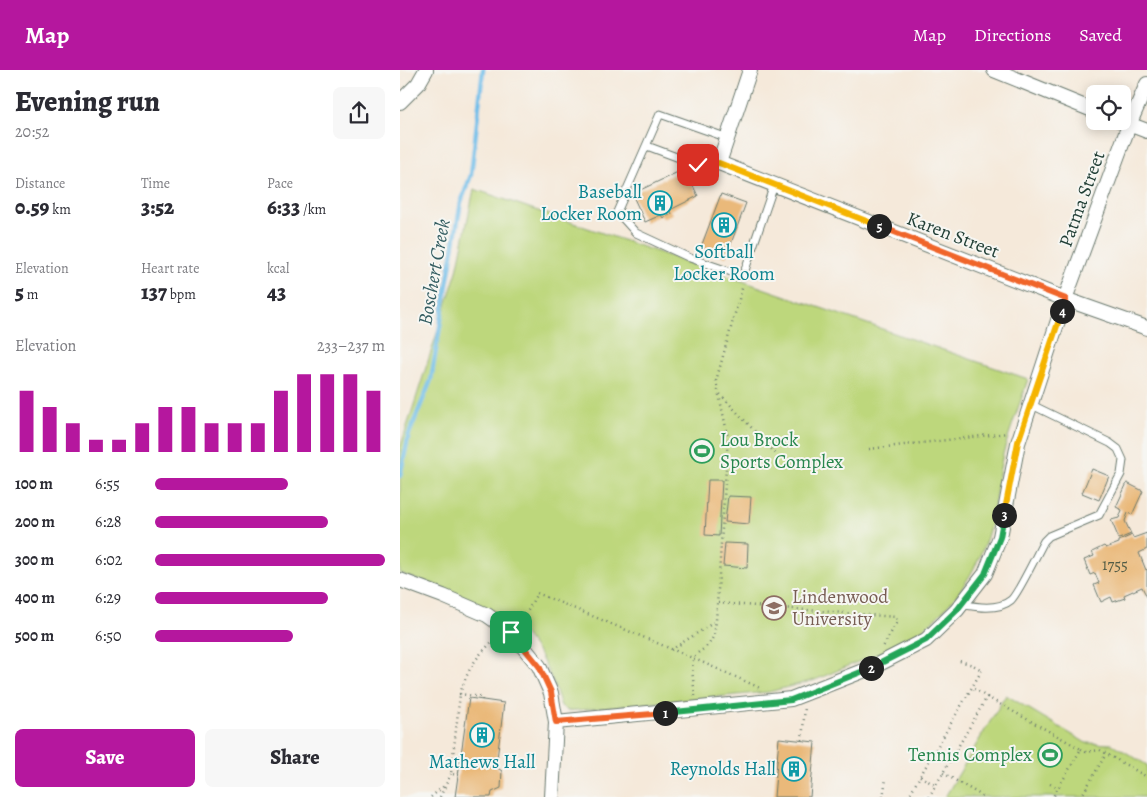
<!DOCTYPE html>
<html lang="en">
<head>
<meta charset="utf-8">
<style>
	body { margin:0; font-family:Alegreya,serif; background:#f7f7f7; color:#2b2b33; height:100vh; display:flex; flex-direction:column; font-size:19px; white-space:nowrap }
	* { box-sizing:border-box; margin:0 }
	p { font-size:16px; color:#7c7c81 }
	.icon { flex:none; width:28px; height:28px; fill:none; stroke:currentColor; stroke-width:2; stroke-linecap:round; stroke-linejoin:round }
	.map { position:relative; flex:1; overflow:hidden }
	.details { display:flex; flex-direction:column; background:#fff; width:400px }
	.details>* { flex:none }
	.controls { position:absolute; left:686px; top:15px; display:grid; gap:10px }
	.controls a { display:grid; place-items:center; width:45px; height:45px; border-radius:8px; background:#fff; box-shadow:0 2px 12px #0003; font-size:25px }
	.pin { position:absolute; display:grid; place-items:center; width:42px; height:42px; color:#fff; margin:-21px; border-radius:10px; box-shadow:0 2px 8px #0006 }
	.km { position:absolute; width:25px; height:25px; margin:-12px; border-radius:50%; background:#222; color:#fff; font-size:14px; line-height:25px; text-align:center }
	.round { display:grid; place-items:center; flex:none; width:52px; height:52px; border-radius:8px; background:#f7f7f7 }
	.summary { display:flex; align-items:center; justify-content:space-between; height:85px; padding:0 15px }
	h1 { font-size:28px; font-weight:800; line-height:38px }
	.metrics { display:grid; grid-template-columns:repeat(3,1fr); gap:8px; height:85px; padding:5px 15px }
	.metrics div { display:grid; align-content:center }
	.metrics b { font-size:21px; font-weight:800 }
	.metrics small { font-size:14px; font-weight:400 }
	.metrics p { font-size:14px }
	.chart { height:140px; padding:10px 15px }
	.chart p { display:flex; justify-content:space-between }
	.chart svg { width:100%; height:90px; margin-top:5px; stroke:#b5179e; stroke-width:6 }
	.primary-button { display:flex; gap:10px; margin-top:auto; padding:10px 15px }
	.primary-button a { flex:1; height:58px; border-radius:8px; background:#b5179e; color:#fff; font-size:20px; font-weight:800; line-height:58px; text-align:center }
	.primary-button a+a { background:#f7f7f7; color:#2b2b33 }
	ul { padding:0 15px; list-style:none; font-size:16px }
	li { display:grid; grid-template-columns:80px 60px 1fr; align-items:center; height:38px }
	li i { height:12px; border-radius:6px; background:#b5179e }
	header { display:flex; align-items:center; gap:30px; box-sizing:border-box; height:70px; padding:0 25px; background:#b5179e; color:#fff }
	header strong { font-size:24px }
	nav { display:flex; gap:28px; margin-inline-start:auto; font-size:18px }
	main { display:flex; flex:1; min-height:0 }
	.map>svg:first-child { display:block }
	.green { fill:#bdd77c; stroke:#6e8a58 }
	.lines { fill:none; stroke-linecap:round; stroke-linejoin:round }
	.stream { stroke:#6ebde9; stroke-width:4.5 }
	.building { fill:#eab97a }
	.lane-casing { stroke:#6a796e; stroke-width:9 }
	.street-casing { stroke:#6a796e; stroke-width:16 }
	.path { stroke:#6a796e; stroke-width:2.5; stroke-dasharray:1 4; stroke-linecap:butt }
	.lane { stroke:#fff; stroke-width:7 }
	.street { stroke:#fff; stroke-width:14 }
	.split-1-casing { stroke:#fff; stroke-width:10 }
	.split-2-casing { stroke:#fff; stroke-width:10 }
	.split-3-casing { stroke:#fff; stroke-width:10 }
	.split-4-casing { stroke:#fff; stroke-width:10 }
	.split-5-casing { stroke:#fff; stroke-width:10 }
	.split-6-casing { stroke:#fff; stroke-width:10 }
	.split-1 { stroke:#f0652b; stroke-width:6 }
	.split-2 { stroke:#22a559; stroke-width:6 }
	.split-3 { stroke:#22a559; stroke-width:6 }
	.split-4 { stroke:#f5b400; stroke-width:6 }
	.split-5 { stroke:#f0652b; stroke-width:6 }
	.split-6 { stroke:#f5b400; stroke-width:6 }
	.labels { text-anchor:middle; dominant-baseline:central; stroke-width:4; stroke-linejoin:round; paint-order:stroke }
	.number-label { font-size:16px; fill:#525c46 }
	.culture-label { font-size:19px; fill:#0d838f; stroke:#f6f6f2; text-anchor:end }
	.street-label { font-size:19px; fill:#1f3d34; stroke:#f6f6f2 }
	.leisure-label { font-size:19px; fill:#27864d; stroke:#f6f6f2; text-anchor:start }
	.education-label { font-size:19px; fill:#785e54; stroke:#f6f6f2; text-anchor:start }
	.water-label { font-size:20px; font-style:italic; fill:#335d61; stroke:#f6f6f2 }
</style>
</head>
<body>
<header>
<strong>Map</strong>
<nav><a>Map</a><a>Directions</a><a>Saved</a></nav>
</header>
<main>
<section class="details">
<div class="summary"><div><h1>Evening run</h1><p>20:52</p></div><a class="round"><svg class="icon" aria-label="share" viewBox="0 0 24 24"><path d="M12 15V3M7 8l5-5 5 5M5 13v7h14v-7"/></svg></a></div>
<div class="metrics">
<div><p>Distance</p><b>0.59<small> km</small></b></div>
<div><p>Time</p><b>3:52</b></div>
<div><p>Pace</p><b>6:33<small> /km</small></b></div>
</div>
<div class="metrics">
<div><p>Elevation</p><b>5<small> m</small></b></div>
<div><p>Heart rate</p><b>137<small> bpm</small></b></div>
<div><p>kcal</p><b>43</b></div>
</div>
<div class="chart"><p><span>Elevation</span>233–237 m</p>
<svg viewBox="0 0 160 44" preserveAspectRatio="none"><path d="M5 44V14M15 44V22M25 44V30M35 44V38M45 44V38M55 44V30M65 44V22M75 44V22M85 44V30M95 44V30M105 44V30M115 44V14M125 44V6M135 44V6M145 44V6M155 44V14"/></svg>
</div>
<ul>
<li><b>100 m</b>6:55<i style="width:58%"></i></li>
<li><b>200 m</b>6:28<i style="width:75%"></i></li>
<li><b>300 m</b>6:02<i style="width:100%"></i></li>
<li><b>400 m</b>6:29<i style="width:75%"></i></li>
<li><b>500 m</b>6:50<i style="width:60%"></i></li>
</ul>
<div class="primary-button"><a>Save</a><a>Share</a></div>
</section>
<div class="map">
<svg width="747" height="727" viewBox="0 0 747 727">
	<rect width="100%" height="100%" fill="#f6f6f2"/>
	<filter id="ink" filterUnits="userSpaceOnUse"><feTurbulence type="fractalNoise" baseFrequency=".02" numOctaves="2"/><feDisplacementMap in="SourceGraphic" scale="10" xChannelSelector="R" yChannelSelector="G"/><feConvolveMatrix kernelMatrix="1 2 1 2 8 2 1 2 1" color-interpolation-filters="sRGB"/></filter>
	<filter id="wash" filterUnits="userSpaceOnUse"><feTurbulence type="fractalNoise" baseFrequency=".0096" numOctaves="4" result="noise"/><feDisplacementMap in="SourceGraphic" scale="20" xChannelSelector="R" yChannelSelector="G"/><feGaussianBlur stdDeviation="1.12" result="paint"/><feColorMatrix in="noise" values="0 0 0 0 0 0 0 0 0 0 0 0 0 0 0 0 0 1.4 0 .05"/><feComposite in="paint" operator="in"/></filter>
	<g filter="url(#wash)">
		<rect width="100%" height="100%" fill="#f5e9da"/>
		<path class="green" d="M74,119L628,309C620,334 610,359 603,384C598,405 596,427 592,448C581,501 550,543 505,572L415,610L369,622L168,641L161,636L153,612L140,585L125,565L101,547L75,533L0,503V378L57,201Z
			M606,625L686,673L712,674L747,695V727H545Z"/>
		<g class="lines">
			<path class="stream" d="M0,406L9,364L31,310L61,132L71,105L83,0"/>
		</g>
		<g id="blocks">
			<path class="building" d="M280,101L282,106L287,104L298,126L270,140L272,144L263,148L261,145L245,152L232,124Z
				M321,124L346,133L326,187L301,177Z
				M692,399L709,406L699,430L682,423Z
				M308,410H322L319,466L305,465Z
				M727,413L743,421L732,445L728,443L725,451L731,464L719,469L711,450L719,448L722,440L716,437Z
				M328,426L351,427L349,454L325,452Z
				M747,463V479L739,483L746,500L747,499V527L742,517L724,525L725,528L713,532L711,527L701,532L694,515L699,513L695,503L690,505L684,490L694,486L692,482L704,476L706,478L719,473V471L732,465L733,468Z
				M325,473L348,474L347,498L323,496Z
				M69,628L104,633L96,697L102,701L101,718L92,722L91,727H55Z
				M379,668L415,672L410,727H374Z"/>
		</g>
	</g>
	<g filter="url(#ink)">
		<use href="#blocks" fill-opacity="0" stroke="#6a796e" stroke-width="1"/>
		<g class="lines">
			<g class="lane-casing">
				<path id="lane" d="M328,68L260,44L217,142L236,163L290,188L343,206L374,115
					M247,76L298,95L319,93
					M561,534C576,537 598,541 611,530C618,524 638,482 644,471L649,466L699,445L721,404L723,390L718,379L710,373L632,335"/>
			</g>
			<g class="street-casing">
				<path id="street" d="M350,0L319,93L665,229L747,258
					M594,0L695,41
					M0,32L18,14L26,0
					M721,51L747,61
					M0,510L43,526L87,545L111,562L139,596L151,623L156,652L152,727
					M156,652L391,629L473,597L526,570L557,540L585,504L600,467L618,373L665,229L729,55L747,14"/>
			</g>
			<path class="path" d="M320,324L377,385
				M469,379L608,363
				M318,533L496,547L497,552L483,577
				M121,554L137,523C211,554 286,584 360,618
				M271,580L316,551
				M295,626C294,615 291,600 293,590C295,583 302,581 307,576C314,569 315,560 316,551L328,367L316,311L343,215
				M587,627L681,679L653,727
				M82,630V627L60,624C68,598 76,587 95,569
				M402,670L405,637
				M681,679L686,682L700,680L747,707
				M543,703L584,727
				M59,705L51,704L60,624
				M520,706L536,716
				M650,714L658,718
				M31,727L45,715
				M40,727L51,704
				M483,727L486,709
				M508,727L582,600L573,595L556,590
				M529,727L587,627L572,618
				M681,727L706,684"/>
			<use href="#lane" class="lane"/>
			<use href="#street" class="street"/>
		</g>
	</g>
	<g class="lines" filter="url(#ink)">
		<g class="split-1-casing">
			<path id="split-1" d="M111,562L139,596L151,622L156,652L265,643"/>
		</g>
		<g class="split-2-casing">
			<path id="split-2" d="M265,643L391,630L471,598"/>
		</g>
		<g class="split-3-casing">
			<path id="split-3" d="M471,598L526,570L557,540L585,504L600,467L604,445"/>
		</g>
		<g class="split-4-casing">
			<path id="split-4" d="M604,445L618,372L662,241"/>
		</g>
		<g class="split-5-casing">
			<path id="split-5" d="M479,156L666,229L662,241"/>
		</g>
		<g class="split-6-casing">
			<path id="split-6" d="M298,95L319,93L479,156"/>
		</g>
		<use href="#split-1" class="split-1"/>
		<use href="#split-2" class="split-2"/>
		<use href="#split-3" class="split-3"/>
		<use href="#split-4" class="split-4"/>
		<use href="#split-5" class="split-5"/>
		<use href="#split-6" class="split-6"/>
	</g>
	<defs>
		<g id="building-ring" transform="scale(1.25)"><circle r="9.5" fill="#f6f6f2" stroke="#0f9aa8" stroke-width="1.5"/><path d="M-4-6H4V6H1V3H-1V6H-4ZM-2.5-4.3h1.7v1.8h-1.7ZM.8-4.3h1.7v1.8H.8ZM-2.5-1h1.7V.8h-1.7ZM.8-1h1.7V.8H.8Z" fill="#0f9aa8"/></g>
		<g id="stadium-ring" transform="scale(1.25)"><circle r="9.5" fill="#f6f6f2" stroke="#2e9e5b" stroke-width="1.5"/><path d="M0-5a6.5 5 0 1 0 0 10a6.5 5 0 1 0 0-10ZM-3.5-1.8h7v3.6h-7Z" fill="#2e9e5b"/></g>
		<g id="university-ring" transform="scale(1.25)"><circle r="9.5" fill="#f6f6f2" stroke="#8d6e63" stroke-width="1.5"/><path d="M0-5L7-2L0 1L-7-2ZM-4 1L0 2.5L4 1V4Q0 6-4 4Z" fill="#8d6e63"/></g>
	</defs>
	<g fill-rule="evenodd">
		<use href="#building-ring" x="260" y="133"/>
		<use href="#building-ring" x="324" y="155"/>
		<use href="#stadium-ring" x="302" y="381"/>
		<use href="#university-ring" x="374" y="538"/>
		<use href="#building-ring" x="82" y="665"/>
		<use href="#stadium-ring" x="650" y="685"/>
		<use href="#building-ring" x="394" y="699"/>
	</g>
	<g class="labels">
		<g class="number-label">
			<text x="715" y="495">1755</text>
		</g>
		<g class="culture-label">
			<text x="242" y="122">Baseball<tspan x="242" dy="22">Locker Room</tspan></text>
			<text x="324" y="182" text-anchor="middle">Softball<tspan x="324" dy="22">Locker Room</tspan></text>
			<text x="82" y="692" text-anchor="middle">Mathews Hall</text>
			<text x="376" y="699">Reynolds Hall</text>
		</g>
		<g class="street-label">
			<text transform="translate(682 129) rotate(-70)">Patma Street</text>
			<text transform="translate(553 165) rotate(21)">Karen Street</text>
		</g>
		<g class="leisure-label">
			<text x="320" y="370">Lou Brock<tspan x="320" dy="22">Sports Complex</tspan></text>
			<text x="632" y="685" text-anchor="end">Tennis Complex</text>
		</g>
		<g class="education-label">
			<text x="392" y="527">Lindenwood<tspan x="392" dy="22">University</tspan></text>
		</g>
		<g class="water-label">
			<text transform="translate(34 202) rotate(-80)">Boschert Creek</text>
		</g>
	</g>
</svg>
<div class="controls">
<a><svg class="icon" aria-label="locate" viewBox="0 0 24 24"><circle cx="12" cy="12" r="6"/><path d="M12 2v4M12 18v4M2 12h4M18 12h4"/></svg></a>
</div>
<div class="pin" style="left:111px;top:562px;background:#1e9e55"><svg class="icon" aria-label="arrive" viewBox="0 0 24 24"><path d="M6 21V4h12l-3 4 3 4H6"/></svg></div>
<div class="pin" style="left:298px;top:95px;background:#d93025"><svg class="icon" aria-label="check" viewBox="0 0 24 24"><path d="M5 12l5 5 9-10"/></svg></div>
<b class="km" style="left:265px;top:643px">1</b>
<b class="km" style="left:471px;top:598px">2</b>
<b class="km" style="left:604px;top:445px">3</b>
<b class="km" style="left:662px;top:241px">4</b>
<b class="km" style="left:479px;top:156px">5</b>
</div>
</main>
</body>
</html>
